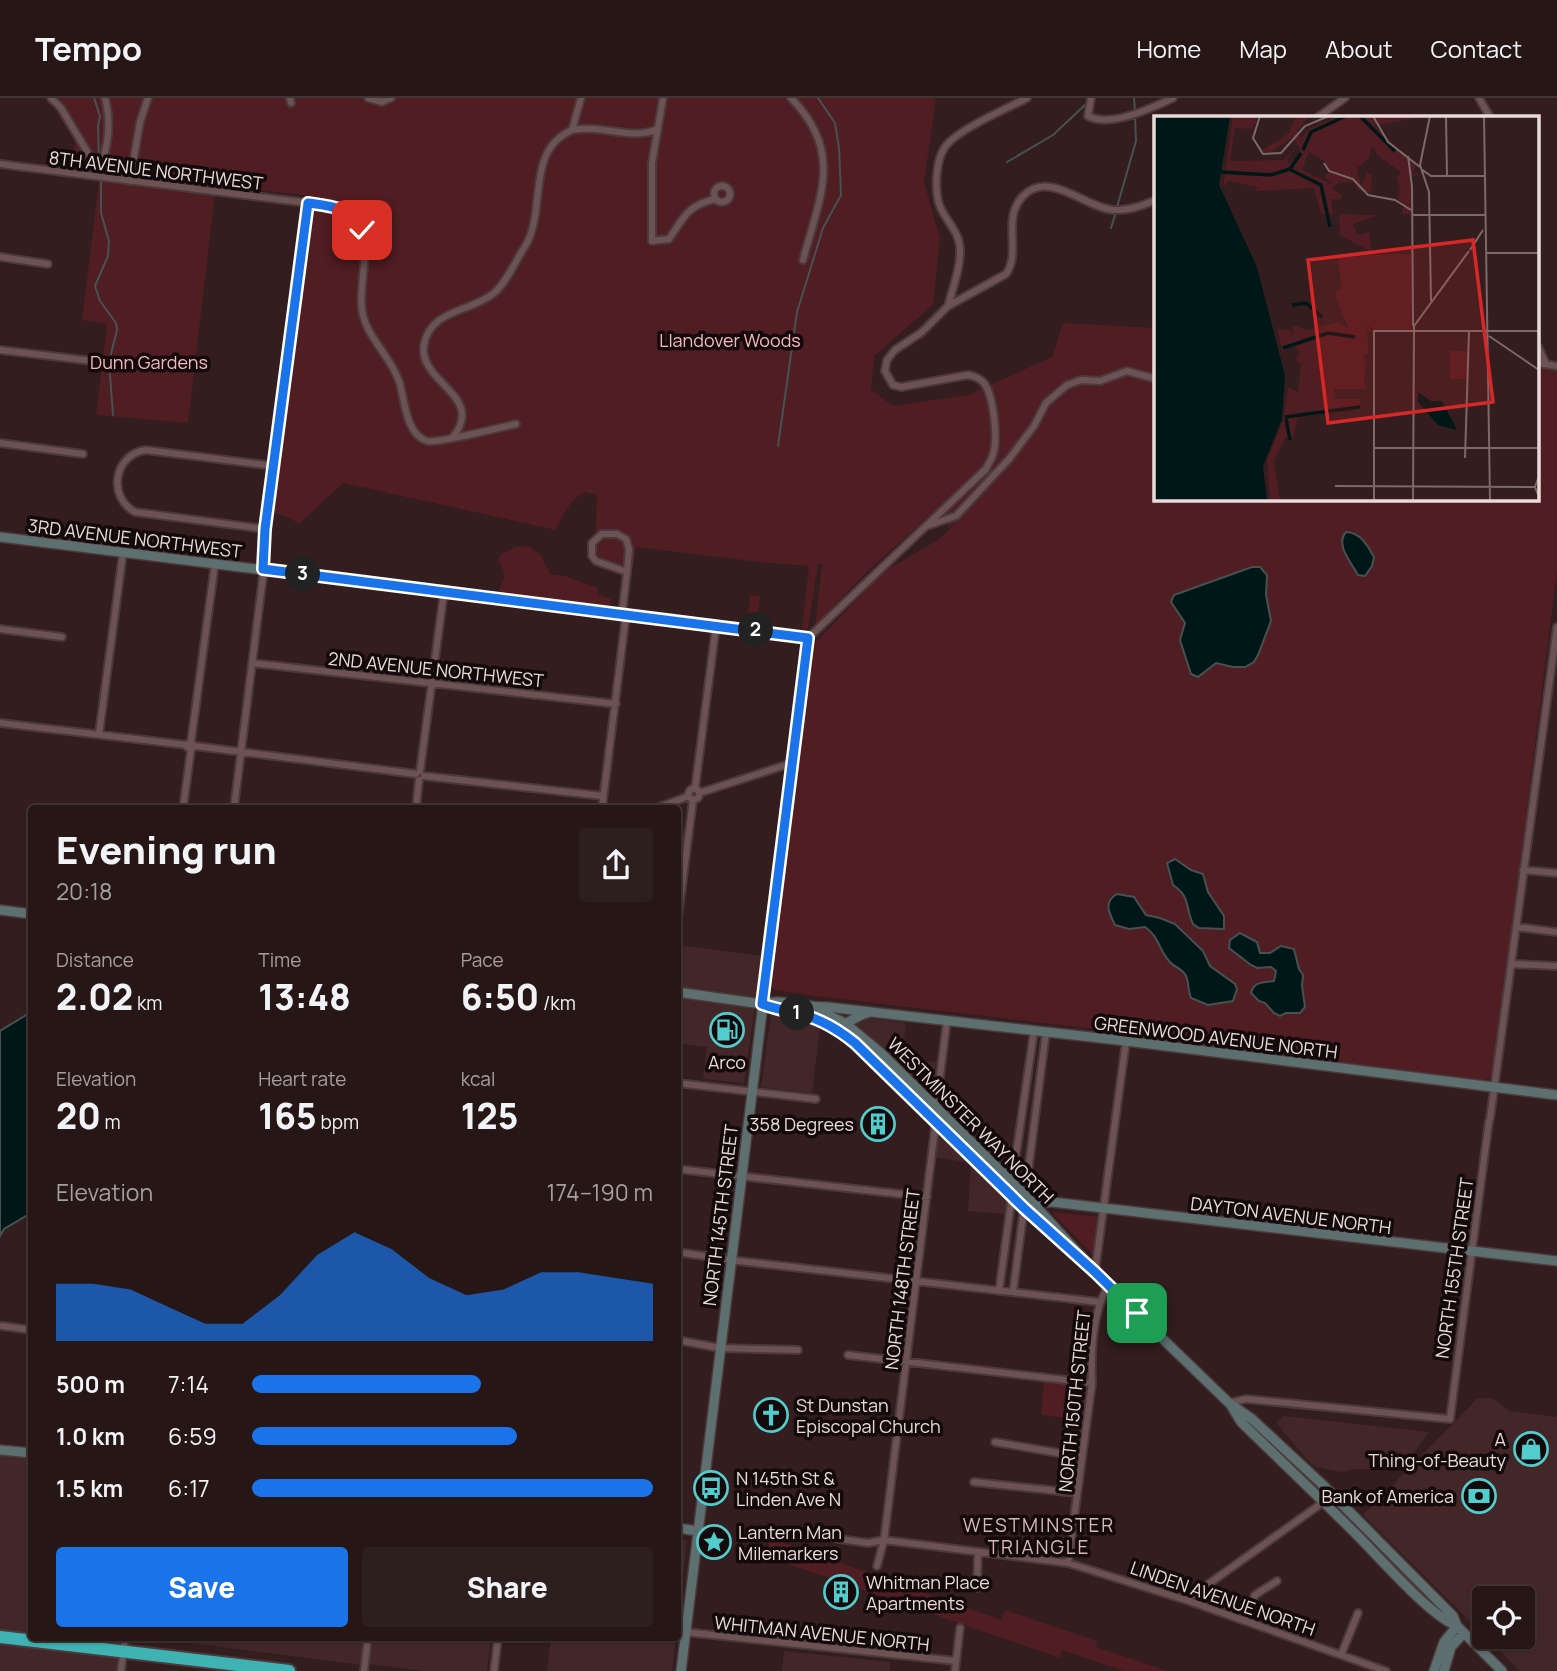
<!DOCTYPE html>
<html lang="en">
<head>
<meta charset="utf-8">
<style>
	body { margin:0; font-family:Manrope,sans-serif; background:#2e1f1f; color:#f1f3f6; height:100vh; display:flex; flex-direction:column; font-size:26px; white-space:nowrap }
	* { box-sizing:border-box; margin:0 }
	p { font-size:23px; color:#a49fa1 }
	.icon { flex:none; width:38px; height:38px; fill:none; stroke:currentColor; stroke-width:2; stroke-linecap:round; stroke-linejoin:round }
	.map { position:relative; flex:1; overflow:hidden }
	.side { position:absolute; left:28px; top:707px; width:653px; height:836px; display:flex; flex-direction:column; background:#261616; border-radius:7px; box-shadow:0 2px 5px #0004,0 0 0 2px #423535 }
	.side>* { flex:none }
	.controls { position:absolute; left:1472px; top:1488px; display:grid; gap:14px }
	.controls a { display:grid; place-items:center; width:63px; height:63px; border-radius:7px; background:#261616; box-shadow:0 2px 5px #0004,0 0 0 2px #423535; font-size:35px }
	.pin { position:absolute; display:grid; place-items:center; width:60px; height:60px; color:#fff; margin:-30px; border-radius:14px; box-shadow:0 4px 10px #0006 }
	.km { position:absolute; width:35px; height:35px; margin:-18px; border-radius:50%; background:#222; color:#fff; font-size:19px; line-height:35px; text-align:center }
	.round { display:grid; place-items:center; flex:none; width:74px; height:74px; border-radius:7px; background:#2e1f1f }
	.overview { display:flex; align-items:center; justify-content:space-between; height:119px; padding:0 28px }
	h1 { font-size:38px; font-weight:800; line-height:52px }
	.metrics { display:grid; grid-template-columns:repeat(3,1fr); gap:10px; height:119px; padding:7px 28px }
	.metrics div { display:grid; align-content:center }
	.metrics b { font-size:35px; font-weight:800 }
	.metrics small { font-size:19px; font-weight:400 }
	.metrics p { font-size:19px }
	.chart { height:196px; padding:14px 28px }
	.chart p { display:flex; justify-content:space-between }
	.chart svg { width:100%; height:126px; margin-top:7px; fill:#1a73e8; opacity:.7 }
	.action { display:flex; gap:14px; margin-top:auto; padding:14px 28px }
	.action a { flex:1; height:80px; border-radius:7px; background:#1a73e8; color:#fff; font-size:28px; font-weight:800; line-height:80px; text-align:center }
	.action a+a { background:#2e1f1f; color:#f1f3f6 }
	ul { padding:0 28px; list-style:none; font-size:23px }
	li { display:grid; grid-template-columns:112px 84px 1fr; align-items:center; height:52px }
	li i { height:18px; border-radius:9px; background:#1a73e8 }
	header { display:flex; align-items:center; gap:42px; box-sizing:border-box; height:98px; padding:0 35px; background:#261616; border-bottom:2px solid #423535 }
	header strong { font-size:33px }
	nav { display:flex; gap:38px; margin-inline-start:auto; font-size:24px }
	.map>svg:first-child { display:block }
	.built { fill:#432728 }
	.green { fill:#4f1d22 }
	.water { fill:#001718; stroke:#465252; stroke-width:2 }
	.lines { fill:none; stroke-linecap:round; stroke-linejoin:round }
	.stream { stroke:#465252; stroke-width:2 }
	.street-casing { stroke:#4b3a3b; stroke-width:10 }
	.secondary-casing { stroke:#4b3a3b; stroke-width:12 }
	.highway-casing { stroke:#4b3a3b; stroke-width:16 }
	.street { stroke:#6c5253; stroke-width:6 }
	.secondary { stroke:#5e6f70; stroke-width:9 }
	.highway { stroke:#3fb3b4; stroke-width:12 }
	.route-casing { stroke:#fff; stroke-width:14 }
	.route { stroke:#1a73e8; stroke-width:9 }
	.labels { text-anchor:middle; dominant-baseline:central; stroke-width:7; stroke-linejoin:round; paint-order:stroke }
	.street-label { font-size:18px; fill:#eadbdb; stroke:#140a0b }
	.park-label { font-size:18px; fill:#f5b9ba; stroke:#140a0b }
	.poi-label { font-size:18px; fill:#eadbdb; stroke:#140a0b; text-anchor:start }
	.neighbourhood-label { font-size:19px; letter-spacing:2px; fill:#d6b8b9; stroke:#140a0b }
	.inset-river { fill:none; stroke:#001718; stroke-width:3.5 }
	.inset-road { fill:none; stroke:#7c696a; stroke-width:2 }
	.view { fill:#d62828; fill-opacity:0.15; stroke:#d62828; stroke-width:3.5 }
	.inset-edge { fill:none; stroke:#eadbdb; stroke-width:3.5 }
</style>
</head>
<body>
<header>
<strong>Tempo</strong>
<nav><a>Home</a><a>Map</a><a>About</a><a>Contact</a></nav>
</header>
<div class="map">
<svg width="1557" height="1573" viewBox="0 0 1557 1573">
	<rect width="100%" height="100%" fill="#331d1e"/>
	<path class="built" d="M677,847L762,858L744,985L703,981L707,949L677,945Z
		M771,916L806,923L820,930L812,995L761,989Z
		M856,919L906,925L902,960L936,964L932,1000L855,927L854,924Z
		M944,1036L1008,1100L1006,1116L968,1113L971,1065L935,1059L937,1042Z
		M1492,1300L1509,1313L1557,1319V1573H1520L1485,1538H1522V1500H1484V1537L1363,1417L1477,1301Z
		M1284,1318L1429,1334L1410,1361L1407,1370L1402,1372L1355,1371L1342,1374L1320,1370L1311,1366L1276,1325Z
		M0,1352L31,1357L32,1540H121L119,1573H0Z
		M677,1440L687,1443L677,1530Z
		M152,1540H366L362,1567Z
		M371,1540H491L487,1573H426L367,1566Z
		M551,1540H676L672,1573H547Z
		M784,1553L890,1564V1573H782Z"/>
	<path class="green" d="M59,0H933L936,3L924,84L940,140L933,207L874,258L871,291L893,308L968,297L1052,259L1063,225L1156,230V401H1538V270L1557,273V474L1493,977L1490,981L1481,983L1121,940V934L815,898L775,892L770,889L811,549L883,474L941,440L958,422L948,431L947,402L870,471L815,528L822,466H818L808,531L802,530L809,468L759,464L636,449L633,469C620,467 604,464 595,454L597,397L585,394C570,402 563,416 556,432L343,385L299,426L286,418L271,415L312,98L73,72L75,44L57,15Z
		M99,83L215,97L188,325L96,317L107,226L82,222Z
		M528,448L541,457L550,476L565,478L598,490L597,496L611,501L610,512L498,495L505,477L499,462L501,456L515,449Z
		M750,497L760,498L758,520L748,518Z
		M1054,1114L1101,1119L1094,1158L1054,1117Z
		M1044,1283L1086,1287L1082,1322L1041,1317Z
		M748,1427L771,1440L1001,1522L1005,1512L1097,1543L1096,1549L1167,1573H1123L1062,1552L1060,1560L765,1458L769,1446L747,1430Z"/>
	<path class="water" d="M1346,434C1360,434 1368,448 1374,459L1372,468L1365,478L1358,477C1351,464 1335,447 1346,434Z
		M1252,469H1260L1267,477L1266,497L1271,523L1258,557L1254,564L1245,569H1233L1216,565L1198,579L1191,576L1180,542L1185,525L1171,504L1174,497Z
		M1175,761L1191,772L1203,776L1208,794L1224,818V831L1199,830L1193,826C1185,809 1191,799 1173,787L1167,765Z
		M1117,796L1134,799L1146,817L1160,820L1175,826L1203,853L1210,868L1235,886L1237,891L1233,903L1208,907L1191,900C1188,893 1189,885 1186,878C1182,870 1175,870 1170,864C1159,853 1159,838 1145,829L1129,831L1115,827C1109,815 1103,804 1117,796Z
		M1240,835L1257,844L1260,855H1270L1281,848L1294,851L1299,871L1303,877L1302,888L1305,909L1300,915H1286L1280,918L1274,915L1265,905L1259,903L1251,895C1254,883 1263,885 1274,883L1276,873L1271,869L1257,870L1251,867L1229,850L1230,842Z
		M31,914V1115L4,1131L0,1138V933Z"/>
	<g class="lines">
		<path class="stream" d="M94,0L100,18L98,28L99,62
			M1134,0L1135,13
			M1007,64L1053,37L1087,5
			M101,81V115L109,143L108,158L95,188L100,203L116,225L117,232L109,264L113,317
			M1117,109L1136,43L1135,19
			M1111,130L1116,114
			M778,348L797,214L823,130L841,97L839,50L835,25L818,0"/>
		<g class="street-casing">
			<path id="street" d="M51,0L61,10L91,60L97,65H102C109,43 111,22 105,0
				M290,0L291,5
				M368,0L382,4L391,0
				M663,0L652,65V143L669,141C684,119 687,108 715,101
				M791,0C844,54 820,98 803,162
				M1091,0L1088,18C1110,30 1152,10 1173,0
				M1479,0L1490,19
				M1318,19L1345,0
				M572,32C601,26 631,43 658,31
				M0,66L308,105C328,108 348,108 360,127C372,148 358,187 362,212C366,239 390,257 399,283C405,301 405,336 427,343C436,346 502,329 516,326
				M130,83L140,24L148,0
				M714 96a8 8 0 1 1 16 0a8 8 0 1 1-16 0Z
				M0,159L48,166
				M948,208C953,189 961,169 960,150C959,131 941,119 938,102C935,87 936,62 945,49C958,31 1006,11 1027,0
				M1538,249L1546,266
				M0,252L93,263
				M1538,265L1557,268
				M453,339C486,297 418,285 424,247C430,211 472,214 494,195C507,184 515,164 524,150C548,114 524,53 572,32L581,0
				M0,345L83,356
				M926,428L956,418L1009,361L1034,328L1046,305L1067,287L1081,282L1100,283L1127,273L1156,281
				M265,431L135,414C107,399 114,356 146,352L274,368
				M602,436H617L626,441L629,451L627,474L596,463L592,458V445Z
				M622,516L627,474
				M0,531L62,539
				M808,540L986,371C988,366 992,361 993,356C998,341 994,296 983,284C979,280 974,278 968,277L901,289L893,287L885,273L887,262L895,252L922,234L948,208L1006,176C1022,153 1001,121 1023,98C1049,71 1085,110 1114,112C1129,113 1143,107 1156,102
				M252,565L616,606
				M0,625L187,647
				M99,636L123,455
				M191,644L215,465
				M195,648L416,676
				M420,673L444,494
				M424,678L603,698
				M688.5 696a5.5 5.5 0 1 1 11 0a5.5 5.5 0 1 1-11 0Z
				M695,691L716,528
				M699,695L792,665
				M183,710L191,652L195,648L190,644L187,649L191,652
				M234,710L263,478L265,431L308,105
				M416,710L419,682
				M602,710L626,517
				M657,710L689,698
				M1523,772L1557,775
				M677,827L693,702
				M1517,829L1557,834
				M1512,866L1557,868
				M677,985L816,1001
				M936,1009L947,922
				M1490,1021L1557,529
				M677,1071L927,1099
				M1012,1084L1034,933
				M1025,1098L1046,934
				M677,1154L739,1163L1099,1204
				M1095,1173L1126,943
				M999,1193L1012,1098
				M1013,1194L1024,1110
				M2,1228L32,1232
				M677,1242L720,1250L798,1252
				M848,1257L1092,1285
				M1229,1305L1246,1301L1450,1321L1489,1023
				M995,1344L1082,1359
				M974,1384L1077,1395
				M798,1435L868,1445L884,1442L1068,1465L1186,1502L1386,1573
				M1068,1465L1092,1285C1091,1253 1092,1216 1108,1188
				M877,1468L884,1442L936,1022
				M977,1490L978,1454
				M1186,1502L1325,1403
				M1244,1523L1255,1497L1277,1483
				M685,1534L956,1563
				M1341,1557L1358,1515
				M121,1573L125,1540
				M364,1573L368,1540
				M494,1573L498,1540
				M955,1573L960,1530"/>
		</g>
		<g class="secondary-casing">
			<path id="secondary" d="M0,439L808,540L681,1573
				M0,812L32,816
				M677,894L762,906C776,912 790,913 805,917C815,920 826,928 837,928C847,928 856,917 867,915
				M762,906C784,900 805,910 827,909L1126,943L1557,997
				M811,909L845,925L881,955L1032,1104L1108,1188L1229,1305L1252,1321L1323,1387L1453,1518L1457,1528
				M829,927L847,938L868,956L1067,1150
				M1024,1110L1032,1104H1052L1557,1163
				M1232,1309L1241,1324C1280,1362 1319,1399 1357,1437C1380,1460 1430,1518 1457,1528L1502,1573
				M0,1352L32,1355
				M677,1430L698,1433
				M1434,1573L1444,1544L1457,1528
				M1444,1573L1451,1549L1464,1535"/>
		</g>
		<g class="highway-casing">
			<path id="highway" d="M0,1539L289,1573"/>
		</g>
		<use href="#street" class="street"/>
		<use href="#secondary" class="secondary"/>
		<use href="#highway" class="highway"/>
	</g>
	<g class="lines">
		<g class="route-casing">
			<path id="route" d="M362,132C351,109 331,108 308,105L265,431L263,471L808,540L762,906C775,911 787,913 800,916C821,921 839,932 855,945L1024,1110L1095,1174L1137,1215"/>
		</g>
		<use href="#route" class="route"/>
	</g>
	<defs>
		<g id="fuel-ring" transform="scale(1.75)"><circle r="9.5" fill="#140a0b" stroke="#52cdce" stroke-width="1.5"/><path d="M-5.5-6h7V0h2V4h1.3V-2.5L3-4.5l.8-.8L6-3V5H2.5V1h-1V6h-7ZM-4.2-4.7v3.2H.2V-4.7Z" fill="#52cdce"/></g>
		<g id="building-ring" transform="scale(1.75)"><circle r="9.5" fill="#140a0b" stroke="#52cdce" stroke-width="1.5"/><path d="M-4-6H4V6H1V3H-1V6H-4ZM-2.5-4.3h1.7v1.8h-1.7ZM.8-4.3h1.7v1.8H.8ZM-2.5-1h1.7V.8h-1.7ZM.8-1h1.7V.8H.8Z" fill="#52cdce"/></g>
		<g id="church-ring" transform="scale(1.75)"><circle r="9.5" fill="#140a0b" stroke="#52cdce" stroke-width="1.5"/><path d="M-1.2-6h2.4v3.5h3.3v2.4h-3.3V6h-2.4V-.1h-3.3v-2.4h3.3Z" fill="#52cdce"/></g>
		<g id="shop-ring" transform="scale(1.75)"><circle r="9.5" fill="#140a0b" stroke="#52cdce" stroke-width="1.5"/><path d="M-5-2.5h2.3a2.7 3.5 0 0 1 5.4 0H5L5.5 6h-11ZM-1.5-2.5h3a1.5 2.3 0 0 0-3 0Z" fill="#52cdce"/></g>
		<g id="bus-ring" transform="scale(1.75)"><circle r="9.5" fill="#140a0b" stroke="#52cdce" stroke-width="1.5"/><path d="M-5-6H5V4H4V6H2V4H-2V6H-4V4H-5ZM-3.5-4V0h7V-4ZM-3.5 1.2v1.5H-2V1.2ZM2 1.2v1.5H3.5V1.2Z" fill="#52cdce"/></g>
		<g id="bank-ring" transform="scale(1.75)"><circle r="9.5" fill="#140a0b" stroke="#52cdce" stroke-width="1.5"/><path d="M-6-4H6V4H-6ZM0-2.3a2.3 2.3 0 1 0 0 4.6a2.3 2.3 0 1 0 0-4.6Z" fill="#52cdce"/></g>
		<g id="sight-ring" transform="scale(1.75)"><circle r="9.5" fill="#140a0b" stroke="#52cdce" stroke-width="1.5"/><path d="M0-6L1.8-2.2L6-1.7L2.9 1.2L3.7 5.4L0 3.3L-3.7 5.4L-2.9 1.2L-6-1.7L-1.8-2.2Z" fill="#52cdce"/></g>
	</defs>
	<g fill-rule="evenodd">
		<use href="#fuel-ring" x="727" y="932"/>
		<use href="#building-ring" x="878" y="1026"/>
		<use href="#church-ring" x="771" y="1317"/>
		<use href="#shop-ring" x="1531" y="1351"/>
		<use href="#bus-ring" x="711" y="1390"/>
		<use href="#bank-ring" x="1479" y="1398"/>
		<use href="#sight-ring" x="714" y="1444"/>
		<use href="#building-ring" x="841" y="1494"/>
	</g>
	<g class="labels">
		<g class="street-label">
			<text transform="translate(156 72) rotate(7)">8TH AVENUE NORTHWEST</text>
			<text transform="translate(135 440) rotate(7)">3RD AVENUE NORTHWEST</text>
			<text transform="translate(436 571) rotate(6)">2ND AVENUE NORTHWEST</text>
			<text transform="translate(1216 939) rotate(7)">GREENWOOD AVENUE NORTH</text>
			<text transform="translate(971 1022) rotate(45)">WESTMINSTER WAY NORTH</text>
			<text transform="translate(720 1117) rotate(-83)">NORTH 145TH STREET</text>
			<text transform="translate(1291 1117) rotate(7)">DAYTON AVENUE NORTH</text>
			<text transform="translate(1454 1170) rotate(-82)">NORTH 155TH STREET</text>
			<text transform="translate(902 1181) rotate(-83)">NORTH 148TH STREET</text>
			<text transform="translate(1074 1303) rotate(-84)">NORTH 150TH STREET</text>
			<text transform="translate(1223 1500) rotate(19)">LINDEN AVENUE NORTH</text>
			<text transform="translate(822 1535) rotate(6)">WHITMAN AVENUE NORTH</text>
		</g>
		<g class="park-label">
			<text x="730" y="242">Llandover Woods</text>
			<text x="149" y="264">Dunn Gardens</text>
		</g>
		<g class="poi-label">
			<text x="727" y="964" text-anchor="middle">Arco</text>
			<text x="854" y="1026" text-anchor="end">358 Degrees</text>
			<text x="796" y="1307">St Dunstan<tspan x="796" dy="21">Episcopal Church</tspan></text>
			<text x="1506" y="1341" text-anchor="end">A<tspan x="1506" dy="21">Thing-of-Beauty</tspan></text>
			<text x="736" y="1380">N 145th St &amp;<tspan x="736" dy="21">Linden Ave N</tspan></text>
			<text x="1454" y="1398" text-anchor="end">Bank of America</text>
			<text x="738" y="1434">Lantern Man<tspan x="738" dy="21">Milemarkers</tspan></text>
			<text x="866" y="1484">Whitman Place<tspan x="866" dy="21">Apartments</tspan></text>
		</g>
		<g class="neighbourhood-label">
			<text x="1039" y="1427">WESTMINSTER<tspan x="1039" dy="22">TRIANGLE</tspan></text>
		</g>
	</g>
	<g transform="translate(1154 18)">
		<rect width="385" height="385" fill="#331d1e"/>
		<path d="M79,0H102V7L98,13L81,12L76,45L129,44L142,32L133,43L135,48L147,36L139,21L116,37L107,35L135,17L142,0H155L143,16L147,22L156,12L183,0H272L220,10L262,48L259,57L268,59L257,60V98H248L250,89L244,83L246,71L242,62L247,56L224,40L218,29L215,42L203,52L207,70L213,57L218,58L217,77L204,74L200,66L185,67L178,73L188,79L186,84L177,83L179,98H167L160,72L102,75L103,71L75,65L69,72ZM155,36L170,45L175,56L170,61L180,69L148,54ZM185,98L225,99L199,108L204,119L215,116L218,136L186,119ZM183,138H257V215H221L205,202L219,215L213,216L215,237L208,240L212,243L210,266L214,273H180L181,283H206V292L144,302L139,322L132,321L120,345L126,385H116L113,344L129,304L134,271L144,276L147,248L141,244L146,237L140,229L129,236L123,213L136,214L139,223L138,209L155,214L184,206L194,212L182,181V175L188,173ZM296,235H314V263H296Z" fill="#4f1d22" fill-rule="evenodd"/>
		<path d="M0,0H76L65,69L103,151L131,260L128,303L109,350L113,385H0ZM264,276L277,285H288L303,314L284,309L264,286Z" fill="#001718"/>
		<path class="inset-river" d="M206,0L241,35M149,34L157,16L192,0M137,54L167,69L176,111M67,56L117,59L136,53L147,37M138,189L152,187L168,201M129,232L174,217L201,221M131,301L206,291M132,303L136,324"/>
		<path class="inset-road" d="M106,0L99,22L109,38L127,37L151,10L175,0M219,0L234,26L266,51M276,0L266,49L275,76L277,185M292,0L293,60M330,0L336,385M254,40L258,70L259,210M170,47L175,55L199,63L214,79L241,84L257,94M267,53L277,60H330M258,99H331M316,134L329,114M333,137H385M259,215H385M335,220L385,254M220,332H259M259,332H385M311,342L315,215M385,360L381,371L385,381M181,370L381,371M220,385V215H259M259,385L260,210L315,135"/>
		<path class="view" d="M319,124L339,286L174,307L154,144Z"/>
		<rect width="385" height="385" class="inset-edge"/>
	</g>
</svg>
<div class="controls">
<a><svg class="icon" aria-label="locate" viewBox="0 0 24 24"><circle cx="12" cy="12" r="6"/><path d="M12 2v4M12 18v4M2 12h4M18 12h4"/></svg></a>
</div>
<div class="pin" style="left:1137px;top:1215px;background:#1e9e55"><svg class="icon" aria-label="arrive" viewBox="0 0 24 24"><path d="M6 21V4h12l-3 4 3 4H6"/></svg></div>
<div class="pin" style="left:362px;top:132px;background:#d93025"><svg class="icon" aria-label="check" viewBox="0 0 24 24"><path d="M5 12l5 5 9-10"/></svg></div>
<b class="km" style="left:797px;top:915px">1</b>
<b class="km" style="left:756px;top:532px">2</b>
<b class="km" style="left:303px;top:476px">3</b>
<section class="side">
<div class="overview"><div><h1>Evening run</h1><p>20:18</p></div><a class="round"><svg class="icon" aria-label="share" viewBox="0 0 24 24"><path d="M12 15V3M7 8l5-5 5 5M5 13v7h14v-7"/></svg></a></div>
<div class="metrics">
<div><p>Distance</p><b>2.02<small> km</small></b></div>
<div><p>Time</p><b>13:48</b></div>
<div><p>Pace</p><b>6:50<small> /km</small></b></div>
</div>
<div class="metrics">
<div><p>Elevation</p><b>20<small> m</small></b></div>
<div><p>Heart rate</p><b>165<small> bpm</small></b></div>
<div><p>kcal</p><b>125</b></div>
</div>
<div class="chart"><p><span>Elevation</span>174–190 m</p>
<svg viewBox="0 0 160 44" preserveAspectRatio="none"><path d="M0 44V24L10 24L20 26L30 32L40 38L50 38L60 28L70 14L80 6L90 12L100 22L110 28L120 26L130 20L140 20L150 22L160 24V44z"/></svg>
</div>
<ul>
<li><b>500 m</b>7:14<i style="width:57%"></i></li>
<li><b>1.0 km</b>6:59<i style="width:66%"></i></li>
<li><b>1.5 km</b>6:17<i style="width:100%"></i></li>
</ul>
<div class="action"><a>Save</a><a>Share</a></div>
</section>
</div>
</body>
</html>
